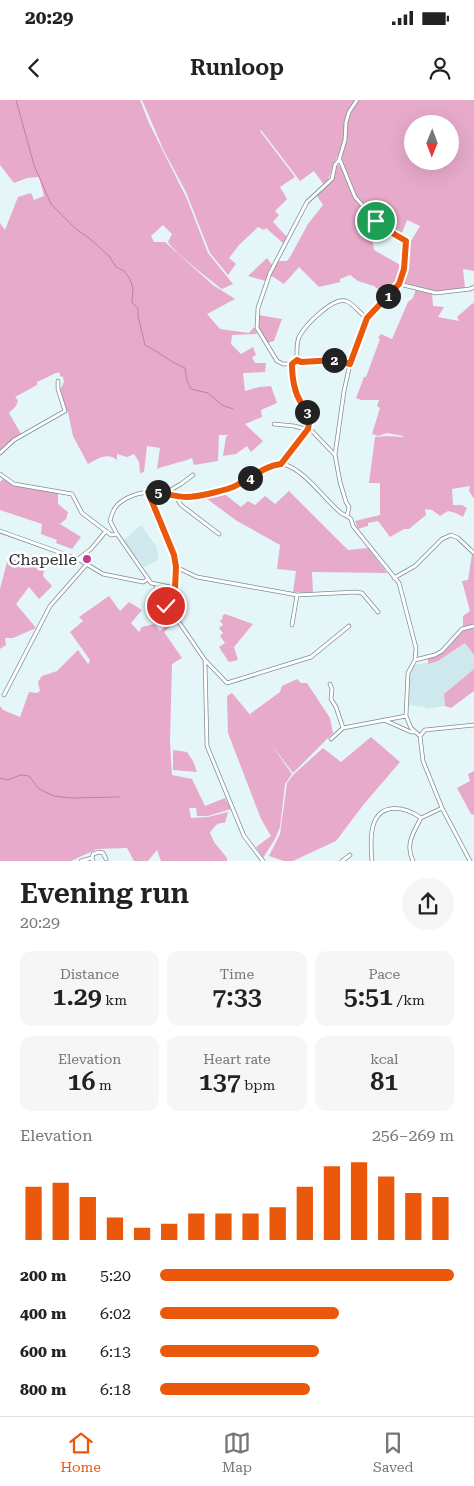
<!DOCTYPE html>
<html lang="en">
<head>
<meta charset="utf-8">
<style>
	body { margin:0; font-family:"Roboto Serif",serif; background:#f6f6f6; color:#222; height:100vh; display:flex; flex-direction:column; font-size:19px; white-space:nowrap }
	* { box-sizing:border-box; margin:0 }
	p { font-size:16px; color:#767676 }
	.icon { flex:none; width:28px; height:28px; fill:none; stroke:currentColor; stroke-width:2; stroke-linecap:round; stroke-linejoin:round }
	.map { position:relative; height:761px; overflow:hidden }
	.drawer { display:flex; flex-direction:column; background:#fff; flex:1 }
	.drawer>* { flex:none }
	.needle { width:32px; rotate:181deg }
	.tools { position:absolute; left:404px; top:15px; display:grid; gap:10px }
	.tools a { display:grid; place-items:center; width:55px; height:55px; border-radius:50%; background:#fff; box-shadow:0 5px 20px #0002; font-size:25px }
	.pin { position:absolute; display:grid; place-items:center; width:42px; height:42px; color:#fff; margin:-21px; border:2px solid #fff; border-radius:50%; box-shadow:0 1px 5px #0007 }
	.km { position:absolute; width:25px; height:25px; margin:-12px; border-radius:50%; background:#222; color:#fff; font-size:14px; line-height:25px; text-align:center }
	.round { display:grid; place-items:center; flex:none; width:52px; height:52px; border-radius:26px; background:#f6f6f6 }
	.summary { display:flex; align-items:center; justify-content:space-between; height:85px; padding:0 20px }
	h1 { font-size:28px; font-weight:600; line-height:38px }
	.stats { display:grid; grid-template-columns:repeat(3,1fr); gap:8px; height:85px; padding:5px 20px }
	.stats div { display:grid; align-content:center; border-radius:12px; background:#f6f6f6; text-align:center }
	.stats b { font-size:25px; font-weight:600 }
	.stats small { font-size:14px; font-weight:400 }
	.stats p { font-size:14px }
	.chart { height:140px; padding:10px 20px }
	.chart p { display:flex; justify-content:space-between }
	.chart svg { width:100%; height:90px; margin-top:5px; stroke:#ea580c; stroke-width:6 }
	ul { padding:0 20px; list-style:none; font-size:16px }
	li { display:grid; grid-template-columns:80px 60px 1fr; align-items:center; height:38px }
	li i { height:12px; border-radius:6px; background:#ea580c }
	.status { display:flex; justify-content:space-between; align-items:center; height:35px; padding:0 25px; background:#fff; direction:ltr }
	.status svg { height:14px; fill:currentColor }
	header { display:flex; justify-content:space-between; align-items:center; height:65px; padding:0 20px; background:#fff; font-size:22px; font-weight:600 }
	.tabs { display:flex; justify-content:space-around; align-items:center; height:70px; border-top:1px solid #e0e0e0; background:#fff; font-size:14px; color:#767676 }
	.tabs a { display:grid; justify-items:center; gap:2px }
	.tabs .on { color:#ea580c }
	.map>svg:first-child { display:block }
	.built { fill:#cfe8ed }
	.green { fill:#e7aaca; fill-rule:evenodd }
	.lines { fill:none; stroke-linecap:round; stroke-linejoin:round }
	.stream { stroke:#c77ca4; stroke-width:1 }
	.minor-casing { stroke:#7e8e91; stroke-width:4.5 }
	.minor { stroke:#fff; stroke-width:3 }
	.route-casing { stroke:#fff; stroke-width:10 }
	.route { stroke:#ea580c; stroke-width:6 }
	.poi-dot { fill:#bf408d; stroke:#fff; stroke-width:2 }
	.labels { text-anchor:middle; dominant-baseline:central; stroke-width:5; stroke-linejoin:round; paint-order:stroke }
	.poi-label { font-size:16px; fill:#2b3233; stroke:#fff; text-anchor:end }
</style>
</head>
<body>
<div class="status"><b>20:29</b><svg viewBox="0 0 49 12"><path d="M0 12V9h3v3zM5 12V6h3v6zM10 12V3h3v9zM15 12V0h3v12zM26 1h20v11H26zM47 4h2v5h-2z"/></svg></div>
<header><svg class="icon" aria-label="back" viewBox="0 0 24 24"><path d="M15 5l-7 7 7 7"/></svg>Runloop<svg class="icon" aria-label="person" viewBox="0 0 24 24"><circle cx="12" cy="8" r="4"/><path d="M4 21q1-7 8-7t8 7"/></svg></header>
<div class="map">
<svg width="474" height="761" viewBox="0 0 474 761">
	<rect width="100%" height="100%" fill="#e5f6f9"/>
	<path class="built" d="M141,425L157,447L158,460L144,467L123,441Z
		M465,543L474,555V569L444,594L445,606L425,609V607L409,605V577L414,565L438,561Z"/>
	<path class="green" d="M0,0H140L149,23L187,99L208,153L233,184L222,189C210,180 175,153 168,142L172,134L163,125L151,136L154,142H165L213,185L235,199L207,214L220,229L249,233L254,227L257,234L232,235L231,244L241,254L253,247L256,255L252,257L255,263H266L265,272L243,273L245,291L259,287L271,286L277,303L261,310L262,317L245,324L263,341L251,352L247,346L236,354L223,356L226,337L228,335H219L218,361L194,365L192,358C180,363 169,364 157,369L160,348L147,346L144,372L140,373L139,362L134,354L127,357L117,354V360C107,352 98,359 88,364L73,336L68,312L66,310L60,290L64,282L63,277L60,276V273H56L37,282V285L15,297L18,300L16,306L9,313L21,334L0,351V123L5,130L18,97L31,93L34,100L44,96L39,77L27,78L14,83L0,65Z
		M142,0H474V171L463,169L465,188L437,192L402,182L406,149L420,126L407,120L401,136L380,123L375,125L372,137L374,150L402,166L399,179L386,196L374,186L358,181L350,175L340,179V182L319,187L299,167L284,184L270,175L278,161H287L290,157L308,124L323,105L316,94L334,76L335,66L337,64L341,67L343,66L342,58L348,22C344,28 345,34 344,41C342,50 338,55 334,63C330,73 331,76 324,85L314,71L300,81L261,30L260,31L295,77L280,87L287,99L275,111L279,115L273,122L287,137L284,144L266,128L264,130L258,127L239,145L229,158L236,164L228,175L210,153L186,92L164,51ZM412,24H450V61H412Z
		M267,158L273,166L266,181L248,176Z
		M416,189L432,193L433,206L444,207L438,217L459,221L457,217L473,203L474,205V399L469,391L470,386L452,389L453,405H462L467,408L463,417L456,413L448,411L440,416L432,410L425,409L426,415L409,429H404L390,437L378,421L368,423V426L358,429L355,421L380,415V383H369L375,337L386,336L403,337V336L387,333L378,336L372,334L380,308L377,306L379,300H361L356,298L364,277H366L380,239L378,238L381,234L392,239L408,202L413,198Z
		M258,215L282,219L274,241L267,243L258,227Z
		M3,379L14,386L58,393V404L68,412L66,419L60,424L81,437L72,449L56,443L57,440L41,434L42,424L0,410V382Z
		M289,391L348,450L368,448L387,473L312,472L313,493L293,492L296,471L277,469L280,445L237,421L203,396L222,392L241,407L248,401L255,405L265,396L275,404Z
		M472,454L474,456V555L465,543L438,561L428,564V559L441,554L463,531V516L470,511L462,481L468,480Z
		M8,458L33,465L44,470L43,476L52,486L39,499L29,487L16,504L36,528L13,538H5L6,545L0,549V489Z
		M109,496L120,511L129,502L142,510L131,523L139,532L142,527L154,524L160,531L173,519L176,522L164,532L182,558L172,564L170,641L172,675L192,679L205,706L225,698L231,709L208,716H197L196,708H189L191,718L208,717L228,712L225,723C217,722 214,727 210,733L214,742L227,758V761H161L157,750L148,761H134L127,748L97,749L71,761H0V606L3,610L20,617L29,592L37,593L40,591L38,582L42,576L57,571L78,550L88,564L89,563L90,560L70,532L83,521L79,517Z
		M225,514L253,524L234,547L238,560L229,562L219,547L225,543L220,536L223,533L219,528L223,525L220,521L223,518L222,516Z
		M474,569V591L451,608L445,606L444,594Z
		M297,579L301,583H307L330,618L333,633L293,673L271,644L292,674L285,684L280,727L275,739L263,758L256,747L271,736L261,719L228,633L227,596L232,593L252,617L250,614L280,592L282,586Z
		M371,637L400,662L364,704L336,741L293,761H284L269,756L280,734L287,683L294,674L323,648L341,662Z
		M173,650L187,652L193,661L197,672L173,670Z
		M474,671V715L471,714L457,688L470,681L468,674Z"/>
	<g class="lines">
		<path class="stream" d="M16,0L34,65L51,104L76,129L89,138L109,156L116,167L124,171L130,179L133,188L132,202L138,209V216L145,245C159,252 170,262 185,268L187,281L191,289L208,293L222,305L233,309
			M0,678L7,680L21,675L29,676L39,689L54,696L70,698L119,697"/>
		<g class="minor-casing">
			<path id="minor" d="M340,60L355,97L382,127L406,141L404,169L399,184L367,218L350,264L344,291L335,355L340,382L346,402L349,407L347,416
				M399,184L436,193L470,189L474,187
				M297,260L301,262L336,260L350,264
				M292,264L297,260C297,253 296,244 299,237C305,225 333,197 346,201C354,204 360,214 367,218
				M274,324L294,326L312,331L334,354
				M0,353L14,340L65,311L58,289V281
				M281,364L308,329L309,325L308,313L295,291L292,275V264H283L277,261L257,228L258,208L270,173L307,102L332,79L335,65L339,60L345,40L346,22L349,12L357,0
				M0,374L14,384L72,394L82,413L111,435L117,434
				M149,392L174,455L176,467L174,515L205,560L227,583L311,557L349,526
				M167,392L181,384L193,375
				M175,395L181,405L219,434
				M0,431L78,459L103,474L143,482L148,479
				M78,459L91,449L106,431
				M176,467L197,477L297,495L356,492L362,493L378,512
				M394,478L415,466L442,439L451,435L458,438L474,453
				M156,486C156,496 163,507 174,509
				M175,488L151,483L117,434L110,421C113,409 116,404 127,398C155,384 172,400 198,395C209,393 222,391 232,387C246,382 268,361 283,364C304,369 325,400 341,413C344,415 348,416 351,419C351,420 353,425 353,426L399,483L416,548L415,560L408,573L406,616L411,628L420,636L423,661L442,708L470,761
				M292,525L297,495
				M205,560L207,646L244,736L263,761
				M415,560L435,555L442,551L462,529L474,526
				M330,584L332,589L331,599L336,607L343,628
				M4,595L50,506L87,464
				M384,620L411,632H414
				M420,636L425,630L474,625
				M331,639L343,628L406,616
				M421,718L442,708
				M92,758L93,754L99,752L103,753L106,759
				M81,761L92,758L93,761
				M342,761L350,755
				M372,761C371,750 370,737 373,726C380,701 406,707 421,718
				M413,761C405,745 413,733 421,718"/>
		</g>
		<use href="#minor" class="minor"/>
	</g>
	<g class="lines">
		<g class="route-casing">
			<path id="route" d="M166,506L174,509L176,467L174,455L148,392C163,392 174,397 187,397C198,397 222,391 233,387C249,380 263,366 281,364L308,329C312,314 300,305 296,292C293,283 292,273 292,264L297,260L301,262L336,260L350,264L367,218L399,184L404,169L406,141L382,127L376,121"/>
		</g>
		<use href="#route" class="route"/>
	</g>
	<circle class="poi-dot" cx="87" cy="459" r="5"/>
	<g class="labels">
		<g class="poi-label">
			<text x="77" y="459">Chapelle</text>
		</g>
	</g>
</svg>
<div class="tools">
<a><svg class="needle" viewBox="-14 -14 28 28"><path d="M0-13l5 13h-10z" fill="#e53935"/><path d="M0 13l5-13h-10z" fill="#767676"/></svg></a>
</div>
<div class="pin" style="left:376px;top:121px;background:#1e9e55"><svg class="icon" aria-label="arrive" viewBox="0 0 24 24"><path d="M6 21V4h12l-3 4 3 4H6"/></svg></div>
<div class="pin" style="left:166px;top:506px;background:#d93025"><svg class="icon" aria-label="check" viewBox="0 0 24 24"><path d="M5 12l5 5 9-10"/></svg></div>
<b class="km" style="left:388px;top:196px">1</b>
<b class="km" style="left:334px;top:260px">2</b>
<b class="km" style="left:307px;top:312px">3</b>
<b class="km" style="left:250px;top:378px">4</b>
<b class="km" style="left:158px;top:392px">5</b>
</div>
<section class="drawer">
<div class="summary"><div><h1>Evening run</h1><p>20:29</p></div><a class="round"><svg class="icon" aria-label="share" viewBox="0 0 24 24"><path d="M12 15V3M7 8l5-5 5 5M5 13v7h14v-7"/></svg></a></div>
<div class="stats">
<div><p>Distance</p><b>1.29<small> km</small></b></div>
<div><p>Time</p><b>7:33</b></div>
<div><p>Pace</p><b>5:51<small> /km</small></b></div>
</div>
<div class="stats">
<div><p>Elevation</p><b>16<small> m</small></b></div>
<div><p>Heart rate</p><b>137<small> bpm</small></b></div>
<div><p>kcal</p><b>81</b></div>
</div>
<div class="chart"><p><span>Elevation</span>256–269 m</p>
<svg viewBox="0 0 160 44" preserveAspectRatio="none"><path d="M5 44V18M15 44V16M25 44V23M35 44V33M45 44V38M55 44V36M65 44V31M75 44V31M85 44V31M95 44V28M105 44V18M115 44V8M125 44V6M135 44V13M145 44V21M155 44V23"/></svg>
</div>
<ul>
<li><b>200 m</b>5:20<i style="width:100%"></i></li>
<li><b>400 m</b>6:02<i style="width:61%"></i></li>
<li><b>600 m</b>6:13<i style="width:54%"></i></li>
<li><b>800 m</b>6:18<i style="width:51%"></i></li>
</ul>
</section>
<nav class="tabs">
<a class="on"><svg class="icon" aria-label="home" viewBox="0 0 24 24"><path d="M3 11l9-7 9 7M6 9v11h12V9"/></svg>Home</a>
<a><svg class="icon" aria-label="map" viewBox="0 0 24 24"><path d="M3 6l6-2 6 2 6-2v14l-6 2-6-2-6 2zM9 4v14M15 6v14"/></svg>Map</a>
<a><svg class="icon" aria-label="saved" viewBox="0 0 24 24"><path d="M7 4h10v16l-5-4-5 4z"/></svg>Saved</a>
</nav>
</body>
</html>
